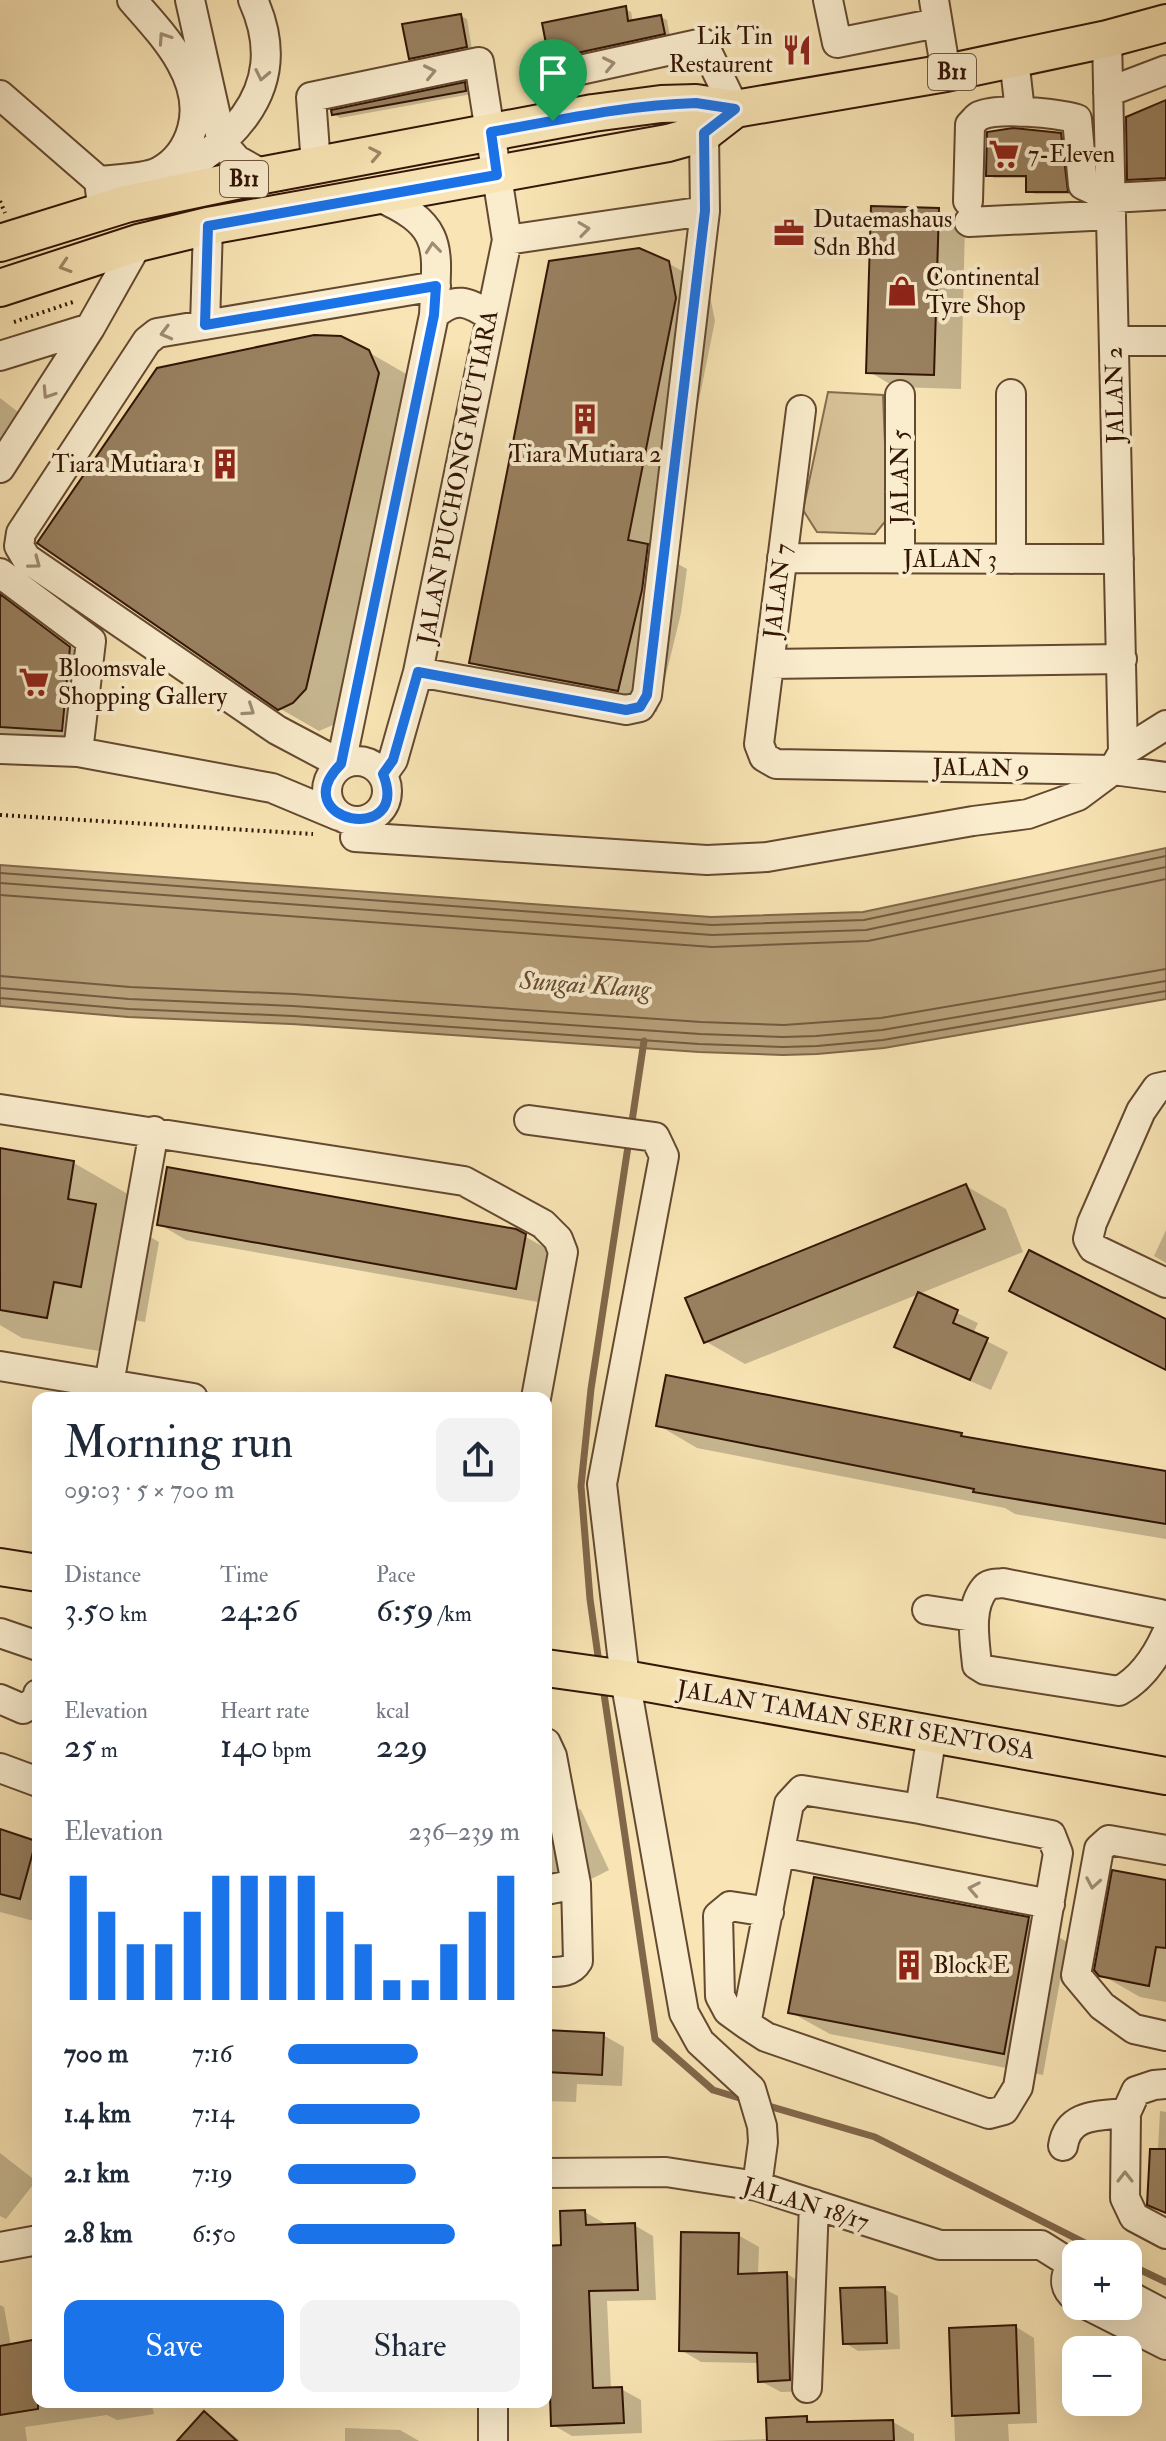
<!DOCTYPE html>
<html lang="en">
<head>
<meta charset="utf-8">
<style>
	body { margin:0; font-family:"IM FELL Double Pica",serif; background:#f2f2f3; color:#1f2937; height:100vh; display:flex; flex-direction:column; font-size:30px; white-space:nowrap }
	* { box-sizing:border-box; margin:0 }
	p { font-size:26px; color:#747a83 }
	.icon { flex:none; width:44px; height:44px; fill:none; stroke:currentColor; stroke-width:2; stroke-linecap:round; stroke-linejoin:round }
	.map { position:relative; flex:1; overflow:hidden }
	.panel { position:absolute; left:32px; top:1392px; width:520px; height:1016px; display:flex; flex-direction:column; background:#fff; border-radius:16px; box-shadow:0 8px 32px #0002 }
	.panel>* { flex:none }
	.fabs { position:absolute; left:1062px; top:2240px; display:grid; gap:16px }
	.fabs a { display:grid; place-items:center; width:80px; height:80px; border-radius:16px; background:#fff; box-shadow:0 8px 32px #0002; font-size:40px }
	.pin { position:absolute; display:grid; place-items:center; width:68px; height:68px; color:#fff; margin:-82px -34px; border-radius:50% 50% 50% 0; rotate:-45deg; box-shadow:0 0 8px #0007 }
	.pin .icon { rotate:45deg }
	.round { display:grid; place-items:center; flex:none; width:84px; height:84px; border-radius:16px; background:#f2f2f3 }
	.summary { display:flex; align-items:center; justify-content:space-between; height:136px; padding:0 32px }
	h1 { font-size:44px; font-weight:600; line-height:60px }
	.stats { display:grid; grid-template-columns:repeat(3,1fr); gap:12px; height:136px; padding:8px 32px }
	.stats div { display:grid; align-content:center }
	.stats b { font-size:34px; font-weight:600 }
	.stats small { font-size:22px; font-weight:400 }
	.stats p { font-size:22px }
	.chart { height:224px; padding:16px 32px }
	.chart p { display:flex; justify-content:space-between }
	.chart svg { width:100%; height:144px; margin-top:8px; stroke:#1a73e8; stroke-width:6 }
	.cta { display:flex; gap:16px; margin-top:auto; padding:16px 32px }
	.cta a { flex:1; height:92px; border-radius:16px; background:#1a73e8; color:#fff; font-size:32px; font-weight:600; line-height:92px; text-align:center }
	.cta a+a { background:#f2f2f3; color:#1f2937 }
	ul { padding:0 32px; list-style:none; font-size:26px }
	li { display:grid; grid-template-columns:128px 96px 1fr; align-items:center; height:60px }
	li i { height:20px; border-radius:10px; background:#1a73e8 }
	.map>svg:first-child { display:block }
	.green { fill:#d7c196; stroke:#856b4e; stroke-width:2 }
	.water { fill:#b59e78; stroke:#81674a; stroke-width:2 }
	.shadow { fill:#0003 }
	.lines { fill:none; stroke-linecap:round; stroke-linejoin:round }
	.shore { stroke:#745a3e; stroke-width:2 }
	.stream { stroke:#81674a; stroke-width:7 }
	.building { fill:#998160; stroke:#331505; stroke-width:2 }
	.minor-casing { stroke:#644931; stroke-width:32 }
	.major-casing { stroke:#331505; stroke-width:40 }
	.path { stroke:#331505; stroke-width:4; stroke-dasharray:2 4; stroke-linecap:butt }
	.minor { stroke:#faedce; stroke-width:28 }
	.major { stroke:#f8e4b4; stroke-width:36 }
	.oneway { stroke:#a08c74 }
	.oneway2 { stroke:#9f8765 }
	.route-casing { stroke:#fff; stroke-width:16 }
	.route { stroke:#1a73e8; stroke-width:10 }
	.labels { text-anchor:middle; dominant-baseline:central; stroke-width:8; stroke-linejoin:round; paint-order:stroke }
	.shield { fill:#faedce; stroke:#6f5641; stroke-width:2 }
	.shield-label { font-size:22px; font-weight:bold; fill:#331505 }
	.poi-label { font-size:24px; fill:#331505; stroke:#faedce; text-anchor:start }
	.street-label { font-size:24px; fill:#331505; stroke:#faedce }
	.water-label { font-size:26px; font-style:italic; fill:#674c33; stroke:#faedce }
</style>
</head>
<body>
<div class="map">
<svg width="1166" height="2441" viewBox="0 0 1166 2441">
	<rect width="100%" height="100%" fill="#f8e4b4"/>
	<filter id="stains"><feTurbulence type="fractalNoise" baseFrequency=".0025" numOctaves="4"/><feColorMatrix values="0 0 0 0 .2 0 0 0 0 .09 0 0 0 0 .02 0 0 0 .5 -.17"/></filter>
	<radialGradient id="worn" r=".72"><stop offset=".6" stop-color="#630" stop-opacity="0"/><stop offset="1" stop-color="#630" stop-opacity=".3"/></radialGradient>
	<path class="green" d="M828,392L883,395L888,518L875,534L817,532L803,510Z"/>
	<path class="water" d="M1166,848V999L884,1048L817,1054L783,1055L699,1052L292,1024L128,1017L0,1006V865L711,917L863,912Z"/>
	<path class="shadow" d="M625,9L631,12L633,22L661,17L667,20L670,37L557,62L551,58Z
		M461,16L467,19L472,50L416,62L410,58Z
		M465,84L471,88L472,94L340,118L334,114Z
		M1166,102V200L1129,179Z
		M1061,135L1067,138L1073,194H1035L1028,191V178H994L988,174Z
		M938,210L965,226L961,389L895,387L868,371Z
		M668,263L708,286L715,321L667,558L687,569L681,613L657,712L510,685L471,662Z
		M368,352L408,375L345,711L333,725L319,731L279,708Z
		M0,398L35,425L0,476Z
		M0,588L10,601L90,661L83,742L0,737Z
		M0,1150L74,1163L138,1200L133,1227L159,1242L145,1322L118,1317L111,1353L22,1338L0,1325Z
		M966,1186L1006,1209L1023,1252L745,1364L705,1341Z
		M159,1224L515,1231L553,1252L544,1303L186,1240Z
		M1166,1230V1263L1154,1256Z
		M1011,1290L1166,1321V1371L1050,1313Z
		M919,1295L978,1323L973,1334L1008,1352L991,1390L917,1358L897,1347Z
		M658,1425L961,1435L969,1440L1166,1472V1539L1015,1514L1005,1508L697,1448Z
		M546,1790L581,1810L609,1870L546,1902Z
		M0,1832L38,1844V1922L0,1912Z
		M1166,1882V2002L1140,1997L1100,1974Z
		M1028,1919L1067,1942L1043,2075L830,2034L790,2012Z
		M546,2032L603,2035L624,2047L622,2086L577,2084L576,2102L546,2101Z
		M1160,2111L1166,2112V2213L1150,2204L1157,2167Z
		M0,2153L36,2181L6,2219L0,2216Z
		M585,2212L604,2223V2226L634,2225L653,2236L656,2300L607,2301L611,2389H621L641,2400L642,2433L572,2436L553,2425L546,2309V2248L564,2247Z
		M738,2235L759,2247L758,2275L787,2274L807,2286L810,2391L781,2392L760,2381L759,2363L701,2362L681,2350Z
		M884,2289L898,2296L900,2349L858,2351L845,2343Z
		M0,2305L4,2307L11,2346L38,2342V2402H151L154,2414L117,2420L107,2415L25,2427L27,2441H0Z
		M1016,2327L1034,2338L1037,2423L1008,2424L1009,2441H955L951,2330Z
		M204,2414L218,2422L240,2441H180Z
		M806,2418L816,2424L893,2422L914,2434V2441H708L769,2439Z
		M345,2428L400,2430L419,2441H345Z"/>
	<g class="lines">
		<path class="shore" d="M0,873L712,925L864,920L1166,856
			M0,883L712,935L866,930L1166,867
			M0,895L712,947L868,941L1166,879
			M0,976L130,987L294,994L701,1022L784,1025L881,1018L1166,969
			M0,988L129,999L293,1006L700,1034L783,1037L816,1036L882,1030L1166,981
			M0,998L129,1009L293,1016L699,1044L783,1047L817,1046L883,1040L1166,991"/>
		<path class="stream" d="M631,1128L644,1041
			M599,1663L590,1599L581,1486L591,1389L629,1140
			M603,1687L655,2039L713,2090L746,2100
			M762,2104L875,2137L1107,2254
			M1128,2264L1166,2282"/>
	</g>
	<path class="building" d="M626,6L628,21L661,15L665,34L549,59L542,23Z
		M461,14L467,47L409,59L402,24Z
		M465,82L466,91L332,115L331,110Z
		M1166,100V178L1127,180L1126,117Z
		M1013,128L1061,133L1068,192H1026V176H986L987,132Z
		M871,206L939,208L934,375L866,373Z
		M639,248L669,261L676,298L628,540L648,544L642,590L618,691L469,663L549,261Z
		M314,335L341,336L369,350L379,373L306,689L293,703L278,710L37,543L157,368Z
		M0,594L70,647L62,731L0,727Z
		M0,1148L74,1161L68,1199L96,1204L81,1287L54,1282L47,1318L0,1310Z
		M167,1167L516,1229L526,1234L516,1289L157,1225Z
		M966,1184L985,1229L704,1343L685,1298Z
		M1029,1250L1166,1319V1370L1009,1291Z
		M918,1292L958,1310L953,1323L988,1338L970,1380L894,1347Z
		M666,1375L962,1433L961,1436L1166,1471V1524L973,1492L974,1489L656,1426Z
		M0,1829L36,1841L20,1899L0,1894Z
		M1112,1870L1166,1880V1948L1156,1947L1149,1986L1099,1976L1094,1970Z
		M814,1877L1029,1917L1004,2054L788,2013Z
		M546,2030L604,2033L602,2075L546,2072Z
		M1150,2149H1166V2213L1147,2205Z
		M585,2210L586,2225L635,2223L638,2290L589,2291L593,2388L622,2387L624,2423L551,2426L549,2365H546V2246L561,2245L560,2211Z
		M681,2232L739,2233L738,2274L787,2272L790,2380L758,2382L757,2353L679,2351Z
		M885,2287L887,2343L843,2344L840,2288Z
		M1016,2325L1019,2413L952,2416L949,2328Z
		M38,2339V2409L0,2415V2346Z
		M204,2411L237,2441H177Z
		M807,2416V2422L893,2420L894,2441H767L766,2418Z"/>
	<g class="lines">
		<g class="minor-casing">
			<path id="minor" d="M190,0L222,143L237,160L264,175
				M828,0L837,43L937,23
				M934,0L946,73
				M1107,39L1123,752
				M1014,59L1020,111
				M1108,92L1166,70
				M0,95L99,181L101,197
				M553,121L548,77L703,43L735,109
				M316,165L311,97L479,62L507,240L418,672L393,760L383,774
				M99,181C114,179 147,179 160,171C178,161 187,147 192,129C206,79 162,34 132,0
				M148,192C223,150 296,95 253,0
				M377,196C446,226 437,247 434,315L341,764L277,730L26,558L19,546L21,533L147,341L157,333L436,286
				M968,201L970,125C970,125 978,116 979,116C998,107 1057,113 1077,119L1083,185L1111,198L1166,195
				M969,222L1111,215
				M507,240L705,211
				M434,315C455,296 468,301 490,316
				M205,325L208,226
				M1114,341H1166
				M0,356L90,328
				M1011,394V559
				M900,395V559
				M801,410L759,744L764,757L776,764L1113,770L1123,752L1166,725
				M0,468L90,328L138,243
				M782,558L1119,559
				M0,573L91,641L78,752
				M769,664L1122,659
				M418,672L626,710L640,707L647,695L705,211L704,133
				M0,749L78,752L272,788L339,816
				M327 791a30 30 0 1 1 60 0a30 30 0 1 1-60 0Z
				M355,837L707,860L767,857L973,821L1028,814L1078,796L1113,770L1166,777
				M1166,1086L1157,1088L1141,1111L1092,1223L1088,1239L1093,1248L1166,1283
				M0,1109L464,1181L543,1224L558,1239L563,1252L536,1398
				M529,1120L655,1137L664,1156L602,1484L625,1679L684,2013L700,2042L751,2089L762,2126L763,2142L757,2186
				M0,1366L193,1398
				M109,1384L154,1131
				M927,1610L973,1617
				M1166,1619L1160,1614L1003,1583C997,1584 989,1583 985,1588C968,1608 975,1642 977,1665L985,1670L1119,1691C1141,1679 1156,1657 1166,1635
				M0,1633L38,1646
				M0,1699L23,1709L37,1700L38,1694
				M546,1743L552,1756L576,1884L578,1961C571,1973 559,1972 546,1972
				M0,1768L38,1782
				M802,1790L920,1809L1051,1835L1058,1853L1018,2087L1004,2110L989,2114L766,2037L746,2024L789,1804Z
				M920,1809L932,1734
				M1166,1850L1109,1840L1099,1849L1076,1975L1102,2006L1134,2029L1166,2036
				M780,1852L1050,1904
				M546,1890L576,1884
				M746,2024L728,2011L720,1996L718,1916L730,1906L769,1912
				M1166,2084L1154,2085L1136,2091L1126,2113L1125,2198L1134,2217L1166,2234
				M1063,2146C1068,2113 1099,2116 1126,2113
				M546,2173L666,2172L757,2186L940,2245H1041L1076,2267
				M0,2247L38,2240
				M1071,2264C1064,2278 1063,2288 1076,2298
				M1128,2295L1166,2315
				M1089,2306L1166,2345
				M807,2388L814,2204
				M493,2402V2441"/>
		</g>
		<g class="major-casing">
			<path id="major" d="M0,243L126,204L264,175L593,113L661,104L696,103L735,109L946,73L1107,39L1166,23
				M0,288L138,243L208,226L668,143L704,133L735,109
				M0,1567L38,1573
				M546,1668L625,1679L1166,1776"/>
		</g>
		<path class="path" d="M0,201L5,213
			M14,322L73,302
			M0,815L313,834"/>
		<use href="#minor" class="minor"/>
		<use href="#major" class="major"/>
	</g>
	<defs><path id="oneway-chevron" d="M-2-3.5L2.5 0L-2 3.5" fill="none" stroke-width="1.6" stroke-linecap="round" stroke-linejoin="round" transform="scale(2)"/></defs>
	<g class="oneway">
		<use href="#oneway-chevron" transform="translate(164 38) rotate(-124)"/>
		<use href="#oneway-chevron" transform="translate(609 64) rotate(-12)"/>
		<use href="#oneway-chevron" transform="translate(430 72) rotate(-12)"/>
		<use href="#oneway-chevron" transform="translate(262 75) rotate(102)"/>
		<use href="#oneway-chevron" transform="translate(584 229) rotate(-8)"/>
		<use href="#oneway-chevron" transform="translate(433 248) rotate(-96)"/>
		<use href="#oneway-chevron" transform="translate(166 333) rotate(165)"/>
		<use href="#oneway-chevron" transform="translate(48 393) rotate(123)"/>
		<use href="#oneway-chevron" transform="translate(35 563) rotate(37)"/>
		<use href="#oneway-chevron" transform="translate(249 710) rotate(34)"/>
		<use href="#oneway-chevron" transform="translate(1093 1883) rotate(100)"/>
		<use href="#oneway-chevron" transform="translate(974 1889) rotate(-169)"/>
		<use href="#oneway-chevron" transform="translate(1125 2177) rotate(-90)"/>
	</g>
	<g class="oneway2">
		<use href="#oneway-chevron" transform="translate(375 154) rotate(-11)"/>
		<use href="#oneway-chevron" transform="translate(65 266) rotate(162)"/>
	</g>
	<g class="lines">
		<g class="route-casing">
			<path id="route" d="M696,103L735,109L704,133L705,211L647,695L640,707L626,710L418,672L393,760L383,774C412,847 283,822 341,764L434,315L436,286L205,325L208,226L497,175L491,132C559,120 627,105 696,103Z"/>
		</g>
		<use href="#route" class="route"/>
	</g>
	<defs>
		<g id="restaurant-bare" transform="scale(2.4)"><path d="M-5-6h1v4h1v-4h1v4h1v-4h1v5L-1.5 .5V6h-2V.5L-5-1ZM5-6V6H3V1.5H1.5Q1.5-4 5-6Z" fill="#8f2418" stroke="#faedce" stroke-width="2.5" paint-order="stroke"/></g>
		<g id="supermarket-bare" transform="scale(2.4)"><path d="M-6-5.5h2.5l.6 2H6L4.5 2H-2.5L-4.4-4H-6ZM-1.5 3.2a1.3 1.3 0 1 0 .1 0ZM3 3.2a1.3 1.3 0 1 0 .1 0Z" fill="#8f2418" stroke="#faedce" stroke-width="2.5" paint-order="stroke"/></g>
		<g id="office-bare" transform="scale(2.4)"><path d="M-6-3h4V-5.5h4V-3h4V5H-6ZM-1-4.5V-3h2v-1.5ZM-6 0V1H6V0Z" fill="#8f2418" stroke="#faedce" stroke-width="2.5" paint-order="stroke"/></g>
		<g id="shop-bare" transform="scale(2.4)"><path d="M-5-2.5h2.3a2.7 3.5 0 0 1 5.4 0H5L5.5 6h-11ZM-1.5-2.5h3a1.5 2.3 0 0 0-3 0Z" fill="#8f2418" stroke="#faedce" stroke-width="2.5" paint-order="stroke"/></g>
		<g id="building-bare" transform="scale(2.4)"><path d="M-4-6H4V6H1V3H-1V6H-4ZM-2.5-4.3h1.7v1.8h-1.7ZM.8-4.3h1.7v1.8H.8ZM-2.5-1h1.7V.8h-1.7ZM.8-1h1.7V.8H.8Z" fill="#8f2418" stroke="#faedce" stroke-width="2.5" paint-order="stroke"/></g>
	</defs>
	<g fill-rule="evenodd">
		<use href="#restaurant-bare" x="797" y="50"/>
		<use href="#supermarket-bare" x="1004" y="154"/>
		<use href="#office-bare" x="789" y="233"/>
		<use href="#shop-bare" x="902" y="291"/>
		<use href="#building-bare" x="585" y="419"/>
		<use href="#building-bare" x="225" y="464"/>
		<use href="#supermarket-bare" x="34" y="682"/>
		<use href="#building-bare" x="909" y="1965"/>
	</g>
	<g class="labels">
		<g class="shield">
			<rect x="928" y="54" width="48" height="36" rx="6"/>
			<rect x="220" y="161" width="48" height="36" rx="6"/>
		</g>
		<g class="shield-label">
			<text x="952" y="72">B11</text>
			<text x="244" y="179">B11</text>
		</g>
		<g class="poi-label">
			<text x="773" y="36" text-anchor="end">Lik Tin<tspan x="773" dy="28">Restaurent</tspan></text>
			<text x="1028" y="154">7-Eleven</text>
			<text x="813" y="219">Dutaemashaus<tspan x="813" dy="28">Sdn Bhd</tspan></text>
			<text x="926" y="277">Continental<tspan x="926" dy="28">Tyre Shop</tspan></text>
			<text x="585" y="454" text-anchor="middle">Tiara Mutiara 2</text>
			<text x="201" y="464" text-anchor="end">Tiara Mutiara 1</text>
			<text x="58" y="668">Bloomsvale<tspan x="58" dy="28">Shopping Gallery</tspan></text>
			<text x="933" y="1965">Block E</text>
		</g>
		<g class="street-label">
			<text transform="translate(1115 395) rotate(-91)">JALAN 2</text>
			<text transform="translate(458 477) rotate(-79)">JALAN PUCHONG MUTIARA</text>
			<text transform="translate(900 477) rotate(-90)">JALAN 5</text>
			<text x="950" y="559">JALAN 3</text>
			<text transform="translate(778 591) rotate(-83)">JALAN 7</text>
			<text transform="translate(981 768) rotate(1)">JALAN 9</text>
			<text transform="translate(856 1720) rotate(10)">JALAN TAMAN SERI SENTOSA</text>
			<text transform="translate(806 2204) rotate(17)">JALAN 18/17</text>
		</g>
		<g class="water-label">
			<text transform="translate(585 985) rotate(4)">Sungai Klang</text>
		</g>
	</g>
	<rect width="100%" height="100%" filter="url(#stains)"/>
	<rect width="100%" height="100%" fill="url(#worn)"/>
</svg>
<div class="fabs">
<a>+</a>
<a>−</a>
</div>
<div class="pin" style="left:553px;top:121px;background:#1e9e55"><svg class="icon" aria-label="arrive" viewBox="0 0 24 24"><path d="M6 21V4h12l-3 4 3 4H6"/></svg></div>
<section class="panel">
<div class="summary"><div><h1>Morning run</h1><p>09:03 · 5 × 700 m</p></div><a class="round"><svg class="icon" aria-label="share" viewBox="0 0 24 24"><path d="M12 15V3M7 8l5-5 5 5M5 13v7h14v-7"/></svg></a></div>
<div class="stats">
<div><p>Distance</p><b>3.50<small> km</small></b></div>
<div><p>Time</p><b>24:26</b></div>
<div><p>Pace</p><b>6:59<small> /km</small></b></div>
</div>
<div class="stats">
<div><p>Elevation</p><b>25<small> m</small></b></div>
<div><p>Heart rate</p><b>140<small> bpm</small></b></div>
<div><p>kcal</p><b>229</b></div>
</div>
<div class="chart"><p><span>Elevation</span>236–239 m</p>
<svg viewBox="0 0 160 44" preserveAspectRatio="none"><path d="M5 44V6M15 44V17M25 44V27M35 44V27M45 44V17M55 44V6M65 44V6M75 44V6M85 44V6M95 44V17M105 44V27M115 44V38M125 44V38M135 44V27M145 44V17M155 44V6"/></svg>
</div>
<ul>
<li><b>700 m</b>7:16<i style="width:56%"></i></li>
<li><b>1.4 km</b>7:14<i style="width:57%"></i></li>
<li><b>2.1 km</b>7:19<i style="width:55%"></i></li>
<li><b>2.8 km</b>6:50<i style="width:72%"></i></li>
</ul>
<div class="cta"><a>Save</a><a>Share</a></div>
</section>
</div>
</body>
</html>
